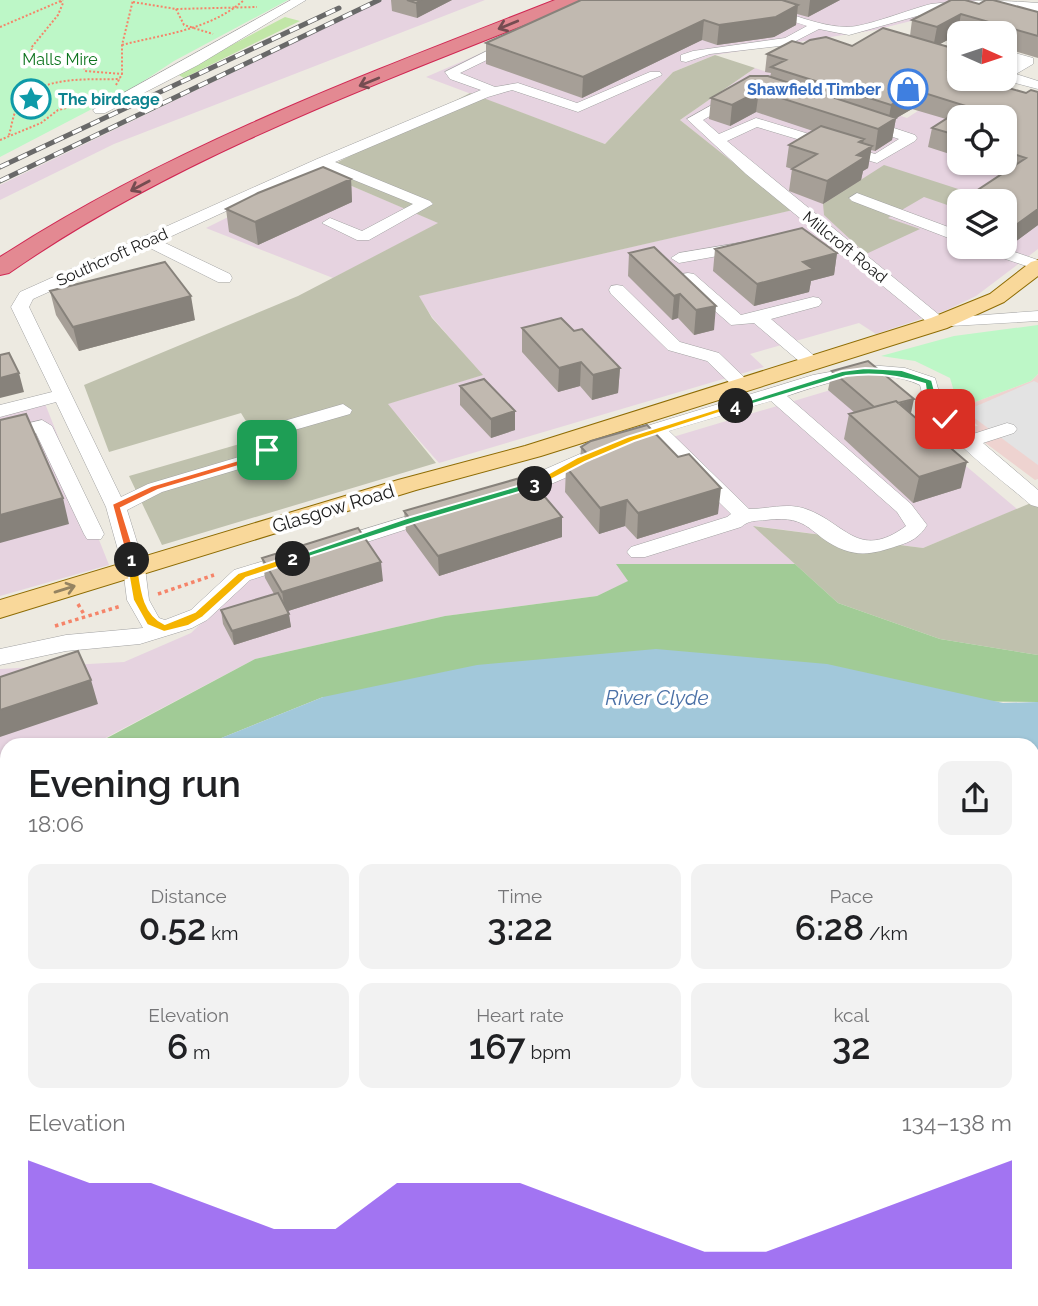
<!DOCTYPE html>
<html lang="en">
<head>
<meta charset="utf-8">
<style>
	body { margin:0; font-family:Raleway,sans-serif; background:#f2f2f2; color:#202124; height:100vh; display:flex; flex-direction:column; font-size:26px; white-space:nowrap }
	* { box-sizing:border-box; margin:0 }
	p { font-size:23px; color:#757577 }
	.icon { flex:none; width:38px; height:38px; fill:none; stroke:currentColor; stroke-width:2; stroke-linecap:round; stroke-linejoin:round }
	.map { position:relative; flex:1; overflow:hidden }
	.details { position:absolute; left:0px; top:738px; width:1040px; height:569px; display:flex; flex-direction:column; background:#fff; border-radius:21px 21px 0 0; box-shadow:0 2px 5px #0004 }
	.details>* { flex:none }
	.needle { width:46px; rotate:93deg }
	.buttons { position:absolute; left:947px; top:21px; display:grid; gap:14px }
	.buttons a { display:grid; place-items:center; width:70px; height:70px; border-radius:14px; background:#fff; box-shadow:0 2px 5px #0004; font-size:35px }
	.pin { position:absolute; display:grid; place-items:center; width:60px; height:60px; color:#fff; margin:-30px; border-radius:14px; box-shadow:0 4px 10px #0006 }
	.km { position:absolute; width:35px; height:35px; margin:-18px; border-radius:50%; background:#222; color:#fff; font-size:19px; line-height:35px; text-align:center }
	.round { display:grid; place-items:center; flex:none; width:74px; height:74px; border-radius:14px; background:#f2f2f2 }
	.summary { display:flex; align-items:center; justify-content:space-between; height:119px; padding:0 28px }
	h1 { font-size:38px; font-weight:600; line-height:52px }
	.stats { display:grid; grid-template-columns:repeat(3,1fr); gap:10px; height:119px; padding:7px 28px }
	.stats div { display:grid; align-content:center; border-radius:14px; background:#f2f2f2; text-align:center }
	.stats b { font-size:35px; font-weight:600 }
	.stats small { font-size:19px; font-weight:400 }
	.stats p { font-size:19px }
	.chart { height:196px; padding:14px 28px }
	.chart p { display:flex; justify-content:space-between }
	.chart svg { width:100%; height:126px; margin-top:7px; fill:#7c3aed; opacity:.7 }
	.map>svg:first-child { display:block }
	.commercial { fill:#eed3d0 }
	.industrial { fill:#e6d3e0; fill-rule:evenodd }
	.construction { fill:#bfc1ad }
	.grass { fill:#c1e6a7 }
	.forest { fill:#a1cb96 }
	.park { fill:#bdf7c7 }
	.parking { fill:#e3e3e3 }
	.water { fill:#a2c8da }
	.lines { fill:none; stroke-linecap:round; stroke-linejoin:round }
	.minor-casing { stroke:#a2a2a2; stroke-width:1 }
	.major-casing { stroke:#8e6c04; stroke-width:2 }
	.highway-casing { stroke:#d02853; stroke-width:2 }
	.path-far2 { stroke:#f58469; stroke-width:2; stroke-dasharray:2 2; stroke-linecap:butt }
	.path-far1 { stroke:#f58469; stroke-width:3.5; stroke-dasharray:3.5 3.5; stroke-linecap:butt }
	.path { stroke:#f58469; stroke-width:4.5; stroke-dasharray:4.5 4.5; stroke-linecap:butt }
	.minor { fill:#fff; fill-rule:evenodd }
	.major { fill:#f9d89a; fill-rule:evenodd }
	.highway { fill:#e38992; fill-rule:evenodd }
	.rail-casing { stroke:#696969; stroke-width:5 }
	.rail { stroke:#fff; stroke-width:3.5; stroke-dasharray:10; stroke-linecap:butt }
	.wall { fill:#a69f97 }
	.shaded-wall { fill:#87827b }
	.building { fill:#c1b9b0; stroke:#87827b; stroke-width:2 }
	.oneway { stroke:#754c51 }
	.oneway2 { stroke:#958361 }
	.split-1 { fill:#f0652b; stroke:#fff; stroke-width:2 }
	.split-2 { fill:#f5b400; stroke:#fff; stroke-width:2 }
	.split-3 { fill:#22a559; stroke:#fff; stroke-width:2 }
	.split-4 { fill:#f5b400; stroke:#fff; stroke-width:2 }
	.split-5 { fill:#22a559; stroke:#fff; stroke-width:2 }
	.labels { text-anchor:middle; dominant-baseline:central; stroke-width:7; stroke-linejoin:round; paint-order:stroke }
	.far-park-label { font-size:16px; fill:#0e741f; stroke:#fff }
	.far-shop-label { font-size:16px; font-weight:bold; fill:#366cbe; stroke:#fff; text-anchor:end }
	.far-culture-label { font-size:16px; font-weight:bold; fill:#0d838f; stroke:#fff; text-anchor:start }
	.far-street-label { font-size:16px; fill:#1b1b1b; stroke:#fff }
	.street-label { font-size:19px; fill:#1b1b1b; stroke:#fff }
	.water-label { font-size:21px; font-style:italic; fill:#4b71a7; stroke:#fff }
</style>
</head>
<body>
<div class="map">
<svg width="1038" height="1306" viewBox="0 0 1038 1306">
	<rect width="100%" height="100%" fill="#edeae1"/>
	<path class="commercial" d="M1038,374V479L1035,480L964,427L978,426L959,408L1031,381Z"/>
	<path class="industrial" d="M383,0H485L114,144L0,200V185Z
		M605,0H977L963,8L875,30L715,55L673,72L605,144L426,77Z
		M755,68L907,118L963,82L1038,105V249L976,296L947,310L876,334L859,323L750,354L764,367L439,463L387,404L482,375L432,317L418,296L792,210L680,120ZM959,117H1004V163H959ZM959,201H1004V247H959Z
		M319,172L439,223L333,278L206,228Z
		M864,380L1017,509L923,548L755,526L795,564H617L629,581L597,596L445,616L255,659L92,745L7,746V781L0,783V669L124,662L191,633L248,579L519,483Z
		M42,396L109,565L0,596V407Z
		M1033,859L1038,884V1306H47L46,1300H1032Z"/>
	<path class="construction" d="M715,55L755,68L680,120L793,210L419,296L432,318L483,375L388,404L436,463L162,545L129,476L257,439L241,413L109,452L84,385L298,296L438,223L319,172L470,93L605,144L673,72Z
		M884,165L983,197L989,201H959V209L924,197L888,218L920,229L866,254L824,215L823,204Z
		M1038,500V655L940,639L838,603L753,526L923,548Z"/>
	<path class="grass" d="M285,17L300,21L184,78L177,74Z
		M7,1009V1102L0,1108V1017Z
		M458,1300H553L552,1306H451Z
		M645,1300H757L762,1306H644Z"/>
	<path class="forest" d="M616,564H795L838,603L940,639L1038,655V702L323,697L204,745L92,746L255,659L445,616L597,596L628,581Z
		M7,781V854L0,859V783Z"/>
	<path class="park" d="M0,0H288L174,61L136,86L0,157Z
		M1038,325V374L1031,381L959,408L950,378L915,361L881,356L954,336Z"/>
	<path class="parking" d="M1034,381L1038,383V465L965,411Z"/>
	<path class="water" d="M656,649L827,664L1003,703L1038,702V816L1033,815L1032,746H741L732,743L696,746L204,745L323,697L477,665Z
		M7,854V963L0,968V859Z
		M7,1114V1282L0,1279V1122Z
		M304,1300H436L423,1306H316Z
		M786,1300H987L982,1306H793Z"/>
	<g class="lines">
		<g class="minor-casing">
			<path id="minor" d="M291,0H306L198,65L105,113H95L93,110Z
				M727,0C769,0 806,26 847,27C866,27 910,9 931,4C965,0 1003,0 1038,3V11L962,7L935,11L849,35L819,29L788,45L710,54L686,62L681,61V55L693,51L785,38L807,26Z
				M513,38L519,42L518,45L460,73L495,87L518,83L577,103L650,72H660L662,75L578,112L512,90L488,97L335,162L430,201L433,204L369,240H357L322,223L330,218L362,231L413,204L322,167L161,241L230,274L232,278L230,282H218L148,247L33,299L29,307L121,497L148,484L249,454C260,446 261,434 270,425L343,404L352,410L350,414L284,433L274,454L263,462L162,492L127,510L145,568L149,600L159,618L165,620L191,610L234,570L290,553L298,555L301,560L298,565L250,580L207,620L192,628L140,644L66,651L0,665V649L66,635L143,628L127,600L123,568L106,507L56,402L0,417V405L52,392L11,307L20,292L317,159L481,90L450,79L445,72Z
				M1004,50L1033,58V64L1016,74L1038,81V89L1000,79H1004V70L1017,62L1004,58Z
				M735,92L740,93V99L703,120L719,134L756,118L875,154L899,139L860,126V120H870L915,135L917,138L915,141L877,163L757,127L727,141L943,318L1038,311V321L933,327L746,174L687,119Z
				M857,193L959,231V242L852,201L849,198Z
				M745,242L753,247L751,250L679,263L671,258L679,253Z
				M977,247H1000L1038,260V270L979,250Z
				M688,273L694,274L741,315L813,297L819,298L822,302L819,306L771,319L818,359L821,363L818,367H806L754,323L731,325L682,282L680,278L682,274Z
				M617,285L623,286L680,342L719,353L748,381L751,385L748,389H736L707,361L668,350L611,294L609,290L611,286Z
				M869,365L905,368L935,378L941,399L952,415L973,434L1007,423L1014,425L1017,429L1014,433L983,443L1038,490V507L1031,505C998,476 927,427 920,385C877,365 829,382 787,396L911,504L927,525C920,537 911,542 897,546C879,552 863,557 844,550C809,537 812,514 766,520C756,521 749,520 741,527L645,557H631L627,552L631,547L727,517L731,514L653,437C622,448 525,504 500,497L497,493L500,489L637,429L813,375ZM771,401L897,512L906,526C857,562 845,521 803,508C785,503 768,509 749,509L669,431Z
				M42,420L52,426L104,534L101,539H87L84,534L36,433L0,442V430Z
				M434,508L441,510L444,514L441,518L336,552L329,550L326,545L329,540Z
				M244,1300H278L280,1306H246Z
				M609,1300H643V1306H609Z"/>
		</g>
		<g class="major-casing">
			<path id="major" d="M1038,260V276L1004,302L947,328L541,456L416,490L0,618V600L398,480L525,446L931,318L990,294L1031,262Z"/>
		</g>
		<g class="highway-casing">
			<path id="highway" d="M555,0H580L577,4C387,80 178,155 9,273L0,275V257L8,252C177,144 369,73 555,0Z"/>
		</g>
		<path class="path-far2" d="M60,1L63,3L58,15L31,48L33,52L64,63H83L85,71L122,74
			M133,2L176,9L257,7
			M176,9L184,25L213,34
			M0,27L63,0
			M122,45C164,34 210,30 244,0
			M116,85L122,74V45L133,0
			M9,135C12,125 13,112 20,103C41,75 89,80 120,79
			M0,140L41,123L58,110L89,102"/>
		<path class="path-far1" d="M158,594L214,575
			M78,604L85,616
			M55,626L121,606
			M1032,822L1038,823"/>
		<path class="path" d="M0,1001L7,995"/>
		<use href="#minor" class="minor"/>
		<use href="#major" class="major"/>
		<use href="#highway" class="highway"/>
		<g class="rail-casing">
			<path id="rail" d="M0,167L339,8
				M0,181L379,0"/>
		</g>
		<use href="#rail" class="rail"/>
	</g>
	<path class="wall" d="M391,0H452L417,18L392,11Z
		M581,0H840L808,17L797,14L796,25L774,37L717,45L702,40L582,98L486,64V43Z
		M979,4L1038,12V58L1004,48V33H959V35H957L939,44L959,79L1026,93L1038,92V225L1011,245L1004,243L1005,172L978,163H1004V117H959V157L928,147L932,128L946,119L912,109L896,118L892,140L875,151L871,150L868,168L863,171L861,180L823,204L789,191L792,169L786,167L789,145L813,131L756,112L730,126L709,119L711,98L770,77L771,73L765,72L767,54L803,44L852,46L910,36L912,20Z
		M351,179L352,202L258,245L229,232L226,209Z
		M959,203V227L952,224L956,204Z
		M654,247L714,330L694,335L678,318L672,320L628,276L629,253Z
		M715,249L837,253L834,275L811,281L809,292L754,306L713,271Z
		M50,291L195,320L79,351L56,315Z
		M522,328L574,331L620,368L618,393L592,400L580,386L558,392L522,352Z
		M832,371L911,414L961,488L913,503L844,439L849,414L855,413L828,390Z
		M460,386L515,411V430L491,438L460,405Z
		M581,447L718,514L637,539L625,526L599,534L565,492L566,467L580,463Z
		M404,511L562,537L439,576L406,531Z
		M262,558L383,581L288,611L291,627L234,645L223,624L221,610L274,594L265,578Z
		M1032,990L1038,992V1285L1032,1252Z"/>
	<path class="shaded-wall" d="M421,0H452L417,18L416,3Z
		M810,0H840L808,17Z
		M798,5L796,25L774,37L717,45L719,25Z
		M961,14L957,35L933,48L937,27Z
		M704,20L702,40L582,98L583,77Z
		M959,65V79L949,70Z
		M915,90L912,109L888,123L891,105Z
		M759,91L756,112L730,126L732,105Z
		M896,118L892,140L875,151L878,129Z
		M864,139L861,152L872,146L868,168L863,171L861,180L823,204L827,181L859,142Z
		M351,179L352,202L258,245L255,222Z
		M1038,209V225L1011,245L1016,225Z
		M837,253L834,275L811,281L809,292L754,306L757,284L803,262Z
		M680,294L678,318L672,320L674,296Z
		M191,296L195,320L79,351L73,327Z
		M716,306L714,330L694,335L696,310Z
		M581,362L580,386L558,392L559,368Z
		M620,368L618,393L592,400L593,375Z
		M19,373L24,392L0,398V378Z
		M914,399L910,418L877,410Z
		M515,411V430L491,438V419Z
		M967,462L961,488L913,503L919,477Z
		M721,488L718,514L637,539L638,513Z
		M63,498L69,524L0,543V515Z
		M627,500L625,526L599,534L600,508Z
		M562,517V537L439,576L438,556Z
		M381,562L383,581L285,612L282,592Z
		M289,614L291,627L234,645L232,631Z
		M91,680L98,704L0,737V710Z"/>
	<path class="building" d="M407,0H421L416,3Z
		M581,0H782L798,5L776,17L719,25L704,20L583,77L486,43Z
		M951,0H965L979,4L986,0H993L1038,12V36L961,14L937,27L912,20Z
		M883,28L959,50V65L949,70L959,73V79H977L1026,93L1031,90L1038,92V209L1016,225L1004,221V201H961L1026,158L1004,151V117H959V136L932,128L966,106L915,90L891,105L771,67L786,60L767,54L792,41L803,44L810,40L826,37L852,46Z
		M750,76H768L896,118L878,129L759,91L732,105L711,98Z
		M821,126L864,139L859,142L872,146L857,155L865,157L827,181L792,169L817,154L789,145Z
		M323,167L351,179L255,222L226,209L258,193Z
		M802,228L837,253L803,262L813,269L757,284L715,249Z
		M654,247L716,306L696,310L680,294L674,296L629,253Z
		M165,262L191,296L73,327L50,291Z
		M561,318L574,331L582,329L620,368L593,375L581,362L559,368L522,328Z
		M9,353L19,373L0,378V355Z
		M868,361L914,399L898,403L896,401L874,407L832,371Z
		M484,379L515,411L491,419L460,386Z
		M896,401L967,462L919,477L849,414Z
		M26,414L63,498L0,515V420Z
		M647,425L678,457L689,454L721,488L638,513L627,500L600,508L566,467L592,459L581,447L591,441Z
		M527,476L562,517L438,556L404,511Z
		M358,528L381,562L282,592L262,558Z
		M278,593L289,614L232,631L221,610Z
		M78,651L91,680L0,710V677Z
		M1032,990L1038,992V1191L1032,1160Z"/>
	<defs><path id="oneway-shaft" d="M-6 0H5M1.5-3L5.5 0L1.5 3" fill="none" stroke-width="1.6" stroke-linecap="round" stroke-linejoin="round" transform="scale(1.75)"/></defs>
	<g class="oneway">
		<use href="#oneway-shaft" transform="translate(508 25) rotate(158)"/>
		<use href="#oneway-shaft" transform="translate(369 82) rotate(158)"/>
		<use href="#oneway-shaft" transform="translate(140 186) rotate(152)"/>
	</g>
	<use class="oneway2" href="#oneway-shaft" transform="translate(65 589) rotate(-17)"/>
	<path class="split-1" d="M267,447L272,450L259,460L158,490L121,508L137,560L128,563L112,504L151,486L252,456Z"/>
	<path class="split-2" d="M293,555L296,556V561L246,578L203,617L188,626L164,632L147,625L133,600L126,560L132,557L137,560C141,583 141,614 165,624L195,612L238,573Z"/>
	<path class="split-3" d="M535,481L540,484L539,486L414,523L296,561L287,559L407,518Z"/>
	<path class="split-4" d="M732,404L740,406L634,441L585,462L539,486L530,484L578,457L627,437Z"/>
	<path class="split-5" d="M865,368L902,370L932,380L937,399L949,419L941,421L927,399L925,384C898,375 874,372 846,376L736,409L731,406L842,371Z"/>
	<defs>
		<g id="shop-ring" transform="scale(2.0125)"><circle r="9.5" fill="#fff" stroke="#3f7fe0" stroke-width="1.5"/><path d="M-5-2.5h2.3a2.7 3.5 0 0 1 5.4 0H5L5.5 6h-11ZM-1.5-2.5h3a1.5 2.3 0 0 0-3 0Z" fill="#3f7fe0"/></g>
		<g id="sight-ring" transform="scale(2.0125)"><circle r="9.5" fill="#fff" stroke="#0f9aa8" stroke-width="1.5"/><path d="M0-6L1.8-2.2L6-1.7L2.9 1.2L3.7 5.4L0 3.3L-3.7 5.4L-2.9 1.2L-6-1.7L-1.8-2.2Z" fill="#0f9aa8"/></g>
	</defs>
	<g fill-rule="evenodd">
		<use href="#shop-ring" x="908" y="89"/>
		<use href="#sight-ring" x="31" y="99"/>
	</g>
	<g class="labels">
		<g class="far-park-label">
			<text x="60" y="59">Malls Mire</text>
		</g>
		<g class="far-shop-label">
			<text x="881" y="89">Shawfield Timber</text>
		</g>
		<g class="far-culture-label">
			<text x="58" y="99">The birdcage</text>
		</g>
		<g class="far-street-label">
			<text transform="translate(845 247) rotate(39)">Millcroft Road</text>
			<text transform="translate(112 257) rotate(-24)">Southcroft Road</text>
		</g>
		<g class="street-label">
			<text transform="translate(333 508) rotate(-17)">Glasgow Road</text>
		</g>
		<g class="water-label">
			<text x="657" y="697">River Clyde</text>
		</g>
	</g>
</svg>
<div class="buttons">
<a><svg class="needle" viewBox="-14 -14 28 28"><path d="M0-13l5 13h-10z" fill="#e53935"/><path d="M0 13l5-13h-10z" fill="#757577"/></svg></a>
<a><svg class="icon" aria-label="locate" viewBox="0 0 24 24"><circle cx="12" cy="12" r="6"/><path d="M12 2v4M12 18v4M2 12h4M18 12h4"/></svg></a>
<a><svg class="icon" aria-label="layers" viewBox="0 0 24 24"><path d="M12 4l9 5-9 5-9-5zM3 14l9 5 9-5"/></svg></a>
</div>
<div class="pin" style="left:267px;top:450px;background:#1e9e55"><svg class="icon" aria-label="arrive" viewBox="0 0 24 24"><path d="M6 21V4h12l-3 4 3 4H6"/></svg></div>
<div class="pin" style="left:945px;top:419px;background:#d93025"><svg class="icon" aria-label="check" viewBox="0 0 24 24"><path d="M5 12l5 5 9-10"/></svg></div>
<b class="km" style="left:132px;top:560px">1</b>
<b class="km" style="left:293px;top:559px">2</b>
<b class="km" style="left:535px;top:484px">3</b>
<b class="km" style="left:736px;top:406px">4</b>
<section class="details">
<div class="summary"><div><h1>Evening run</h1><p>18:06</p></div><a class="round"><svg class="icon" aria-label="share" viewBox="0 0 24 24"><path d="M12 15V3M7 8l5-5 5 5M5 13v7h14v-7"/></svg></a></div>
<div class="stats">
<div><p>Distance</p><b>0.52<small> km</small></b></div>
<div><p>Time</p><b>3:22</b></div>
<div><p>Pace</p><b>6:28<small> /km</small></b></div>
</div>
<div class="stats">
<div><p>Elevation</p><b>6<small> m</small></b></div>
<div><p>Heart rate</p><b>167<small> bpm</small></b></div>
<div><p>kcal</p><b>32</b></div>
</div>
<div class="chart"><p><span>Elevation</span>134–138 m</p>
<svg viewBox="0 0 160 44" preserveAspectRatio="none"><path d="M0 44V6L10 14L20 14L30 22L40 30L50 30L60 14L70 14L80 14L90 22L100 30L110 38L120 38L130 30L140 22L150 14L160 6V44z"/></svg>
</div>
</section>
</div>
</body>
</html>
